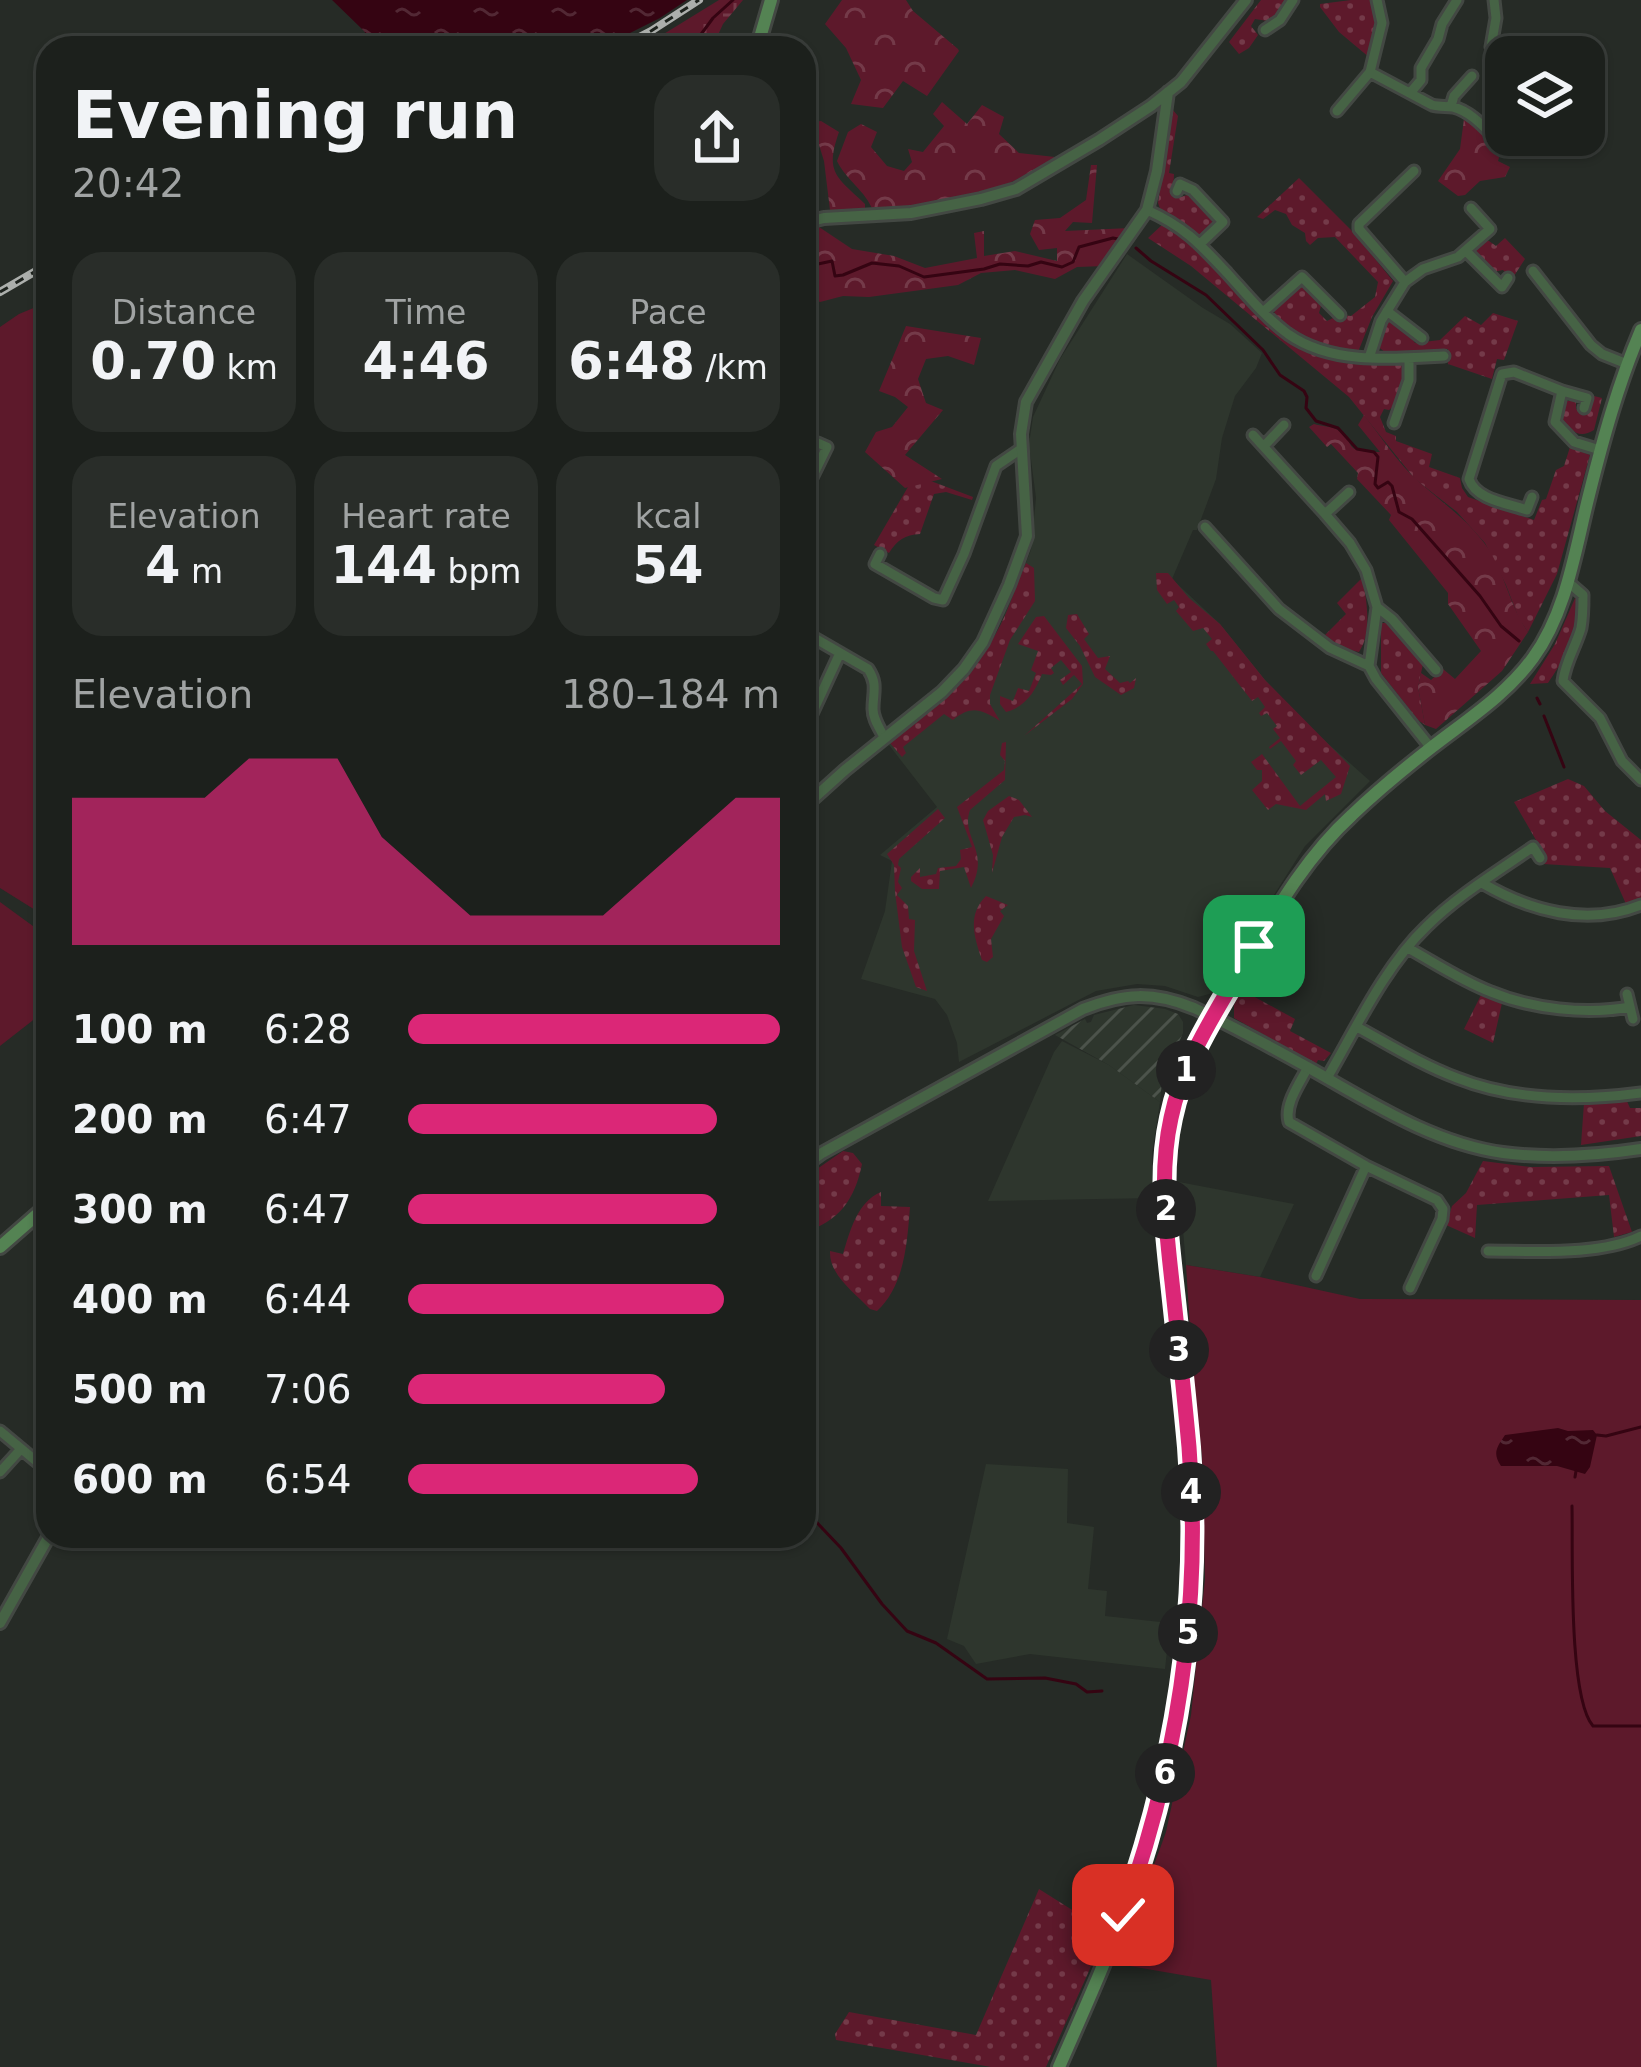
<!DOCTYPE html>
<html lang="en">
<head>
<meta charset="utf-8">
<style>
	body { margin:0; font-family:"DejaVu Sans",sans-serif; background:#292d29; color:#f1f3f6; height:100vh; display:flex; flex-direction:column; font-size:45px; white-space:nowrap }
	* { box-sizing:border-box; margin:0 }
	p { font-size:39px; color:#a0a3a3 }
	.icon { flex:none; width:66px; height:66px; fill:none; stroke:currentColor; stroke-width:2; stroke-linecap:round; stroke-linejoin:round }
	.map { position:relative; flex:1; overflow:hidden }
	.details { position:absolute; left:36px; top:36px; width:780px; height:1512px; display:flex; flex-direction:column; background:#1c201c; border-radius:36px; box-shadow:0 3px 9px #0004,0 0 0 3px #3a3e3b }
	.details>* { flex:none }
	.tools { position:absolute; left:1485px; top:36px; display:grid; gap:24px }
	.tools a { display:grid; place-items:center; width:120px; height:120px; border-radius:24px; background:#1c201c; box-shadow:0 3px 9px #0004,0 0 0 3px #3a3e3b; font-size:60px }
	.pin { position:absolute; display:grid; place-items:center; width:102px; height:102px; color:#fff; margin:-51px; border-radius:24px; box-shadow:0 6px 18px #0006 }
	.km { position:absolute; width:60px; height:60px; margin:-30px; border-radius:50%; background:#222; color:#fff; font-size:33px; line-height:60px; text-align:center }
	.round { display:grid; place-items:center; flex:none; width:126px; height:126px; border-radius:36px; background:#292d29 }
	.headline { display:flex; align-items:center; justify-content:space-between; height:204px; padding:0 36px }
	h1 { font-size:66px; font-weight:800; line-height:90px }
	.metrics { display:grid; grid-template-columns:repeat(3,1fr); gap:18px; height:204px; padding:12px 36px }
	.metrics div { display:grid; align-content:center; border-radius:30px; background:#292d29; text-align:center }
	.metrics b { font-size:51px; font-weight:800 }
	.metrics small { font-size:33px; font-weight:400 }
	.metrics p { font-size:33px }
	.chart { height:336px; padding:24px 36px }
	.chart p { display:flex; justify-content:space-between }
	.chart svg { width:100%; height:216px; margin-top:12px; fill:#db2777; opacity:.7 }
	ul { padding:0 36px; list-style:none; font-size:39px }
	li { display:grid; grid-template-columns:192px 144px 1fr; align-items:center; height:90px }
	li i { height:30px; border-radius:15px; background:#db2777 }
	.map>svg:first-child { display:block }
	.built { fill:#2e362d }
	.industrial { fill:url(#industrial-furrows) }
	.grass { fill:url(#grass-dots) }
	.forest { fill:url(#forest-crowns) }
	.wetland { fill:url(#wetland-marsh) }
	.garden { fill:#5d192b }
	.water { fill:url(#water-ripples) }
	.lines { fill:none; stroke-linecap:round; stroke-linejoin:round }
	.stream { stroke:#350412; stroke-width:3 }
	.minor-casing { stroke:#434843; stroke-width:15 }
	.tertiary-casing { stroke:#434843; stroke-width:16 }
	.secondary-casing { stroke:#434843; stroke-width:18 }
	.minor { stroke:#466345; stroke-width:9 }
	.tertiary { stroke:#466345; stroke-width:10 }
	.secondary { stroke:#548353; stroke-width:12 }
	.rail-casing { stroke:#acafac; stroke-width:8 }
	.rail { stroke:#1d221d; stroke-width:3; stroke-dasharray:9; stroke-linecap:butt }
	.route-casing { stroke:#fff; stroke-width:24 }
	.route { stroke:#db2777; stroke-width:15 }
</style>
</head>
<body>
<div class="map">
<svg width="1641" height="2067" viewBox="0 0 1641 2067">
	<defs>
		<pattern id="industrial-furrows" width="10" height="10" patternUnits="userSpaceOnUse" patternTransform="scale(3)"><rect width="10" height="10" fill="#2e362d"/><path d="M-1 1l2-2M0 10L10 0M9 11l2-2" fill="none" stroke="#4c534b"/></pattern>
		<pattern id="grass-dots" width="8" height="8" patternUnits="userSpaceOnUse" patternTransform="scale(3)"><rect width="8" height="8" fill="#5d192b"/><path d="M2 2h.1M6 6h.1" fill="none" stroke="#743a49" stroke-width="1.8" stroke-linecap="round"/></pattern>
		<pattern id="forest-crowns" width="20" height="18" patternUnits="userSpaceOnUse" patternTransform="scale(3)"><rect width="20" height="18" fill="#5d192b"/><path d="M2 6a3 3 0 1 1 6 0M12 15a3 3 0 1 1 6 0" fill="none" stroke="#743a49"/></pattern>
		<pattern id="wetland-marsh" width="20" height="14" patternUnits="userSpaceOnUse" patternTransform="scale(3)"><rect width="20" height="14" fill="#5d192b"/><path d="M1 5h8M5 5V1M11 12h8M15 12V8" fill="none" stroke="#743a49"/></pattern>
		<pattern id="water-ripples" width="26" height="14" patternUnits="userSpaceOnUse" patternTransform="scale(3)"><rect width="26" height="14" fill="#350412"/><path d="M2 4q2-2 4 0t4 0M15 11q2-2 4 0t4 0" fill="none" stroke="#522834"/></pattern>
	</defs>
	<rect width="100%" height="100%" fill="#262b26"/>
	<path class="built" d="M1127,254L1203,308L1230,324L1262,353L1256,368L1235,396L1222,438L1216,479L1197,530H1193L1172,579L1220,624L1265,680L1315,732L1370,781L1305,846L1267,906L1258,913L1243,945L1213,993L1198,997L1165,986L1137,984L1096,991L959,1062L957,1043L947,1015L935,999L861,979L885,911L892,861L880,855L937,807L889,745L963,682L983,656L1000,626L1031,550L1036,498L1029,444L1033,417L1060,359Z
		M1062,1041L1109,1065L1160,1102L1152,1153L1153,1198L988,1201L1054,1052Z
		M1179,1182L1294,1204L1260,1277L1186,1265Z
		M986,1464L1068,1469L1067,1523L1094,1527L1088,1589L1107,1591L1105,1616L1170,1623L1165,1669L1030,1654L976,1664L964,1646L947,1639Z"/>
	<path class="industrial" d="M1134,1005L1165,1009L1178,1014L1183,1022V1033L1162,1081L1160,1102L1109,1065L1055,1035L1085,1019L1087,1023L1091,1022L1094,1015Z"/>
	<path class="grass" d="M1261,0H1289L1277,18L1268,21L1255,19L1251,26L1258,35L1249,48L1239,54L1229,42Z
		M1351,0H1373C1381,19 1374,38 1370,58L1339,32L1320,7V4Z
		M1172,109L1178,116L1169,173L1174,174L1173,190L1181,197L1190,194L1212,216V226L1204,235H1199L1161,211L1158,203Z
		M1299,178L1354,233L1393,281L1372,317L1358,352C1327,348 1295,337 1274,314L1275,310L1302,286L1322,302L1319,313L1327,321L1333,318L1339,320L1344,315L1351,316L1375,297L1378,282L1335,237L1318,238L1310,245L1306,241L1305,233L1292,225L1286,214L1275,210L1263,219L1257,217Z
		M1163,224C1221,255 1249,325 1311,352C1328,359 1348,364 1366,364C1379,364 1390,361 1402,365C1406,380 1403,401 1389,410L1384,409L1380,417L1386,432L1396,436V441L1432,454L1429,467L1460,478L1462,488L1468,497L1534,520L1542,500L1546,499L1556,470L1564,466L1570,447L1590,455L1557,574L1528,632L1519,619L1506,585L1485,543L1457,512L1415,479L1349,397L1191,266L1148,238Z
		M1505,238L1525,259L1512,279L1503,270L1493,272L1477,256L1476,249L1483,240L1489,241L1496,246Z
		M1493,313L1518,321L1504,360L1497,359L1492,379L1448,364V349L1385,352L1377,346L1387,323L1391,321L1407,331L1415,343L1440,340L1465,316L1481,325Z
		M1594,396L1602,398L1594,430C1578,440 1571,430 1560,417L1566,401H1576V409L1587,413Z
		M915,475L973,497L972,500L946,492L934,494L920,534C905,535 897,540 889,553L874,545Z
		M1026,563L1034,568L1035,601L1010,640L990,695V704L1000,721C981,709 971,705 953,720L944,714L903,747L906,753L902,757L890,743C936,707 974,677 1001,624C1011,604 1016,585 1026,563Z
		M1156,573H1168L1189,598L1220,624L1265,680L1350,766L1341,794L1326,801L1325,794L1306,810L1276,804L1268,810L1252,790L1262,781V770H1257L1251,762L1262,754L1300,806L1336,777L1321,760L1301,775L1293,765L1296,761L1281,741L1270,749L1269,747L1280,738L1273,729L1277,726L1267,713L1261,716L1259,713L1265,707L1258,697L1252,701L1213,651H1211L1206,644L1212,639L1203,628L1193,631L1176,611L1179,607L1174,600L1167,604L1157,590Z
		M1363,577C1366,602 1373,631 1359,652L1341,648L1325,635L1346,614L1337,603Z
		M1576,596C1587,625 1564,659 1548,683L1530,684L1555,644Z
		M1077,614L1089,634L1084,639L1098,658L1110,656L1105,669L1120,683L1128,681L1130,683L1136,678L1134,688L1121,695L1095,677L1080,646L1066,628L1068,615Z
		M1044,616L1082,666L1083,684L1072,699L1024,736L1082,684L1074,675L1063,685L1060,680L1071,672L1061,660L1051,668L1054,673L1051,675L1042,674C1035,692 1025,707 1006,712L1000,704V696L1013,701L1018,688L1029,691L1036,673L1031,670L1038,651L1018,644L1036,617Z
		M1381,623H1386L1423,664L1418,687L1425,725L1418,720L1381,673Z
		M1006,742L1005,780L970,810C960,838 991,850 971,888L964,867L940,871L939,889H922L911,881V877L920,868V877L936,874L938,868L956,866L961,859L960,850L972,847L957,807L1004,770L1005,761L1000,755L1002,743Z
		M1568,779L1584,786L1605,811L1641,840V898L1626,904L1610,868L1543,864L1540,847L1514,802Z
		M1009,796L1019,800L1032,817L1025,815L1014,817L1002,837L992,873L993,855L983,820L988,811Z
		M938,809L945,818L899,859L898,865L901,868L898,882L902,888L897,895L908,906L909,919L915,920L914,951L927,991L916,987L902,947L895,892L894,865L887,854Z
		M986,896L1008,905L1000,911L1004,916L991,939L993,957L987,962L982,960C974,937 967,915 986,896Z
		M1242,990L1295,1019L1290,1031L1331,1053L1324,1061L1318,1060L1316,1064L1234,1018V1005Z
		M1481,995L1502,1003L1493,1043L1464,1029Z
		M1626,1099L1630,1108H1641V1136L1581,1145L1584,1103H1605Z
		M843,1151L853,1153L862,1164C855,1199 839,1222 804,1232V1178Z
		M1483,1161L1531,1167L1609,1166L1632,1232L1614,1237L1609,1195L1477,1205L1475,1238L1446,1225L1452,1206L1466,1193Z
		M881,1192V1206L910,1207C907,1243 905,1285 877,1311L870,1309C854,1292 829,1275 830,1251L843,1254C850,1231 857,1202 881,1192Z
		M1039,1889L1104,1930L1089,1971L1046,2067H991L836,2040L835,2034L849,2012L976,2035Z"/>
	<path class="forest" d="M842,0H906L913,11L958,49L959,51L927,96L903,81L883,108L851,104L861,80L846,48L825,24Z
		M942,102L967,124L982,105L1004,117L999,134L1019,153L1055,157C1003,195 937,207 873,211C866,191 846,180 837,161L848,132L861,124L877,132L871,147L887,166L904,171L912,162L908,149L923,152L944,126L933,114Z
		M1464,119L1484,131L1489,144L1501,151L1498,161L1510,167L1505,177L1480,181L1465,195L1458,196L1438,181L1460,149Z
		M821,121L839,132C825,172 835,176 865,204V211L830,210L824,161L819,145L804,157V123Z
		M1091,165H1097L1092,223L1073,222L1065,231L1130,228L1104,266L1077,267L1055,279L1015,270L981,273L958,285L869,297L843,296L820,302L804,293V231L819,227L852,249L894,256L925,268L977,258L974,233L984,231V256L1015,251L1057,261V248L1039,250L1030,234L1035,220L1060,218L1086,200Z
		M906,326L981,338L974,365L948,356L926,359L918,379L926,403L943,410L905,455L942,479L905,488L865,452L876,432L892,427L908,407L895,397L879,391Z
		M1364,415C1381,437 1398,463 1418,481C1440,501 1463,516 1481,539C1504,566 1508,604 1528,632L1502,671L1436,729L1425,725L1418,687L1421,673L1431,680L1443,669L1455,679L1481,651L1448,604V593L1389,520L1391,515L1357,479L1358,473L1331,444L1327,447L1309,427L1314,424C1321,426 1329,426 1336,429C1360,442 1337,452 1380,452L1358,425Z"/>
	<path class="wetland" d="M719,0H743L723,24L712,48H641Z"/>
	<path class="garden" d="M48,302V918L0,888V327L19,314Z
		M0,902L48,937V1003L32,1021L0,1046Z
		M1186,1265L1260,1277L1360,1299L1641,1300V2067H1217L1211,1980L1118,1964L1166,1832L1191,1715L1205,1579L1202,1456L1194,1392Z"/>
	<path class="water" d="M332,0H687L660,18L600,48H377L363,30Z
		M1558,1428L1568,1431L1593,1430L1597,1435L1590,1467L1585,1474L1557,1466H1501C1492,1453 1497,1447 1505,1435Z"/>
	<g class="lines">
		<path class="stream" d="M691,48L713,18L733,0
			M1136,248L1151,261L1206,295L1263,350L1280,375L1304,391L1307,397L1306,408L1316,421L1338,428L1357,449L1374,452L1378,457L1375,484L1378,488L1388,482L1392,486L1399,512L1412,519L1480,596L1501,626L1519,641
			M804,267L832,261L835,276L843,275L872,263L899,266L924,277L984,269L1000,264L1028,266L1041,262L1062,267L1073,262L1079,247L1113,238L1123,240
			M1537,698L1540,704
			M1544,716L1564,767
			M1597,1435L1606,1436L1641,1427
			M1575,1477L1576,1471
			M1572,1506C1573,1550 1568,1697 1593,1726H1641
			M804,1509L841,1548L882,1604L907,1631L936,1643L987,1679L1045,1678L1076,1684L1087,1692L1102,1691"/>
		<g class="minor-casing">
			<path id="minor" d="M1377,0L1382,23L1370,72L1432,105C1439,107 1446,106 1453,107C1470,111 1484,127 1496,139
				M1265,30L1280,20L1293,0
				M1491,47L1496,18L1494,0
				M1411,92L1421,80V68L1438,39L1442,24L1457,0
				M1451,106L1454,96L1472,76
				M1337,111L1370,72
				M1177,191L1180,184L1193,190L1223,222L1200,244
				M1147,210C1185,227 1200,244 1228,274C1247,295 1265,317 1288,334C1332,365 1393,359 1444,356
				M1466,251L1502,287L1508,278
				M1533,271L1591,345L1602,354L1627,364
				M1405,282L1359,229V224L1414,171
				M1387,311L1422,338
				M1263,312L1302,277L1340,315
				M1369,358L1381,321L1405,282L1423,269L1458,257L1490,229L1471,208
				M1562,391L1587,398L1584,408
				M1394,423L1409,380V358
				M1253,435L1325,514L1350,543L1366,570L1377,607L1369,666
				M1265,445L1284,425
				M804,494L827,447L818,443
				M1532,497L1527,510C1507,503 1476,500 1469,479L1502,374L1514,372L1562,391L1555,422L1574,442L1600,450
				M1325,514L1349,492
				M1205,527L1279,609L1330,648L1369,666L1376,679L1431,748
				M880,554L875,564L934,598L943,600L964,554L996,466L1021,449
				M1568,582L1583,595C1583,606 1583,617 1581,628C1576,646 1565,662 1563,681L1600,718L1622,761L1641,780
				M1377,607L1392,619L1436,670
				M804,632L868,669C878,684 873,692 873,709C873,719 879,727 884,737
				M804,731L840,653
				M804,752L806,753
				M1482,883C1530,911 1587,927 1641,905
				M1408,948C1435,963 1462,981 1491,992C1532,1009 1586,1015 1630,1007
				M1627,994L1633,1019
				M1357,1027C1390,1045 1422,1065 1457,1078C1515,1101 1580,1101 1641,1093
				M1308,1067C1300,1083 1284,1104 1289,1122L1366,1166L1437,1200L1443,1209L1442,1219L1410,1288
				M1327,1078C1355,1030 1385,966 1426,927C1457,896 1497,872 1533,847L1540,858
				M1488,1251C1534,1251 1600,1256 1641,1236
				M1316,1276L1366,1166
				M0,1431L48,1471
				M0,1472L20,1450"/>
		</g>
		<g class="tertiary-casing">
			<path id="tertiary" d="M804,223L824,218L911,213L981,199L1016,189L1099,140L1151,106L1181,82L1246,0
				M804,807L845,770L942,692L964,669L983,642L1009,585L1027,536L1021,434L1026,402L1083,301L1147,210L1157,171L1168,92
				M804,1166L822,1153L1083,1009C1124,993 1152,991 1194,1008C1233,1026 1271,1047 1309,1068C1370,1102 1432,1143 1503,1153C1549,1159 1595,1156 1641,1149
				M0,1623L49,1536"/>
		</g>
		<g class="secondary-casing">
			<path id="secondary" d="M757,48L771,0
				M0,1247L48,1205
				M1059,2067C1089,1999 1119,1932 1142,1862C1182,1737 1197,1603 1190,1472C1187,1408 1178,1345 1172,1281C1166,1225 1157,1164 1173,1109C1188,1055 1217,1010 1245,962C1276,910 1306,857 1352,815C1377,791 1405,768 1432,747C1468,719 1506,695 1533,658C1567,611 1575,550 1589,495C1603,439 1618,384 1641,330"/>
		</g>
		<use href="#minor" class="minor"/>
		<use href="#tertiary" class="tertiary"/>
		<use href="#secondary" class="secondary"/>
		<g class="rail-casing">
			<path id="rail" d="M618,48L651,31L699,0
				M0,292L48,264"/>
		</g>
		<use href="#rail" class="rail"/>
	</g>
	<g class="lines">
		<g class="route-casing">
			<path id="route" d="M1123,1915C1177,1764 1202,1606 1189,1447C1184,1392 1178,1337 1172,1282C1166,1228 1159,1172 1171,1118C1184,1055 1223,1002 1254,946"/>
		</g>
		<use href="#route" class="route"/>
	</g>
</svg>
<div class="tools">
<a><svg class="icon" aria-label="layers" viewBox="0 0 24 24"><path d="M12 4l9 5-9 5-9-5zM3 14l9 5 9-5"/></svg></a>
</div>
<div class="pin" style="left:1254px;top:946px;background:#1e9e55"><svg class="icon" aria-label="arrive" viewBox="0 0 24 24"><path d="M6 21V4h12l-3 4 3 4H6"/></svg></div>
<div class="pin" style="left:1123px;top:1915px;background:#d93025"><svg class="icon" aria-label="check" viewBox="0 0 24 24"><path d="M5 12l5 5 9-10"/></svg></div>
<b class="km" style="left:1186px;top:1070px">1</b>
<b class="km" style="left:1166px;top:1209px">2</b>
<b class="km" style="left:1179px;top:1350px">3</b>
<b class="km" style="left:1191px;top:1492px">4</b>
<b class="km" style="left:1188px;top:1633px">5</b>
<b class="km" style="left:1165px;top:1773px">6</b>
<section class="details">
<div class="headline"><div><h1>Evening run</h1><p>20:42</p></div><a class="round"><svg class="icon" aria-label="share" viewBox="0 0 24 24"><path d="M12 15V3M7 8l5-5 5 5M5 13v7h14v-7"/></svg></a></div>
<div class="metrics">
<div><p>Distance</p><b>0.70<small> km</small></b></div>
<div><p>Time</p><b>4:46</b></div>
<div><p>Pace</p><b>6:48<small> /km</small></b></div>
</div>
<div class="metrics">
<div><p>Elevation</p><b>4<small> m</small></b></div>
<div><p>Heart rate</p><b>144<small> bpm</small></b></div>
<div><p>kcal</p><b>54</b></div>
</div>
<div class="chart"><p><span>Elevation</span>180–184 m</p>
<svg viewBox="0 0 160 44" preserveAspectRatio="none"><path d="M0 44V14L10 14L20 14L30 14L40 6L50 6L60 6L70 22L80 30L90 38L100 38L110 38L120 38L130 30L140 22L150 14L160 14V44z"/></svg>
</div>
<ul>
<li><b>100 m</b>6:28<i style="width:100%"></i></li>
<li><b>200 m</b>6:47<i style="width:83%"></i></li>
<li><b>300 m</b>6:47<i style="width:83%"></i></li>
<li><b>400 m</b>6:44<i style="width:85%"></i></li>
<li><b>500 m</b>7:06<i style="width:69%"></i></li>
<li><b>600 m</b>6:54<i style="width:78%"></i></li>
</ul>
</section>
</div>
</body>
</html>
